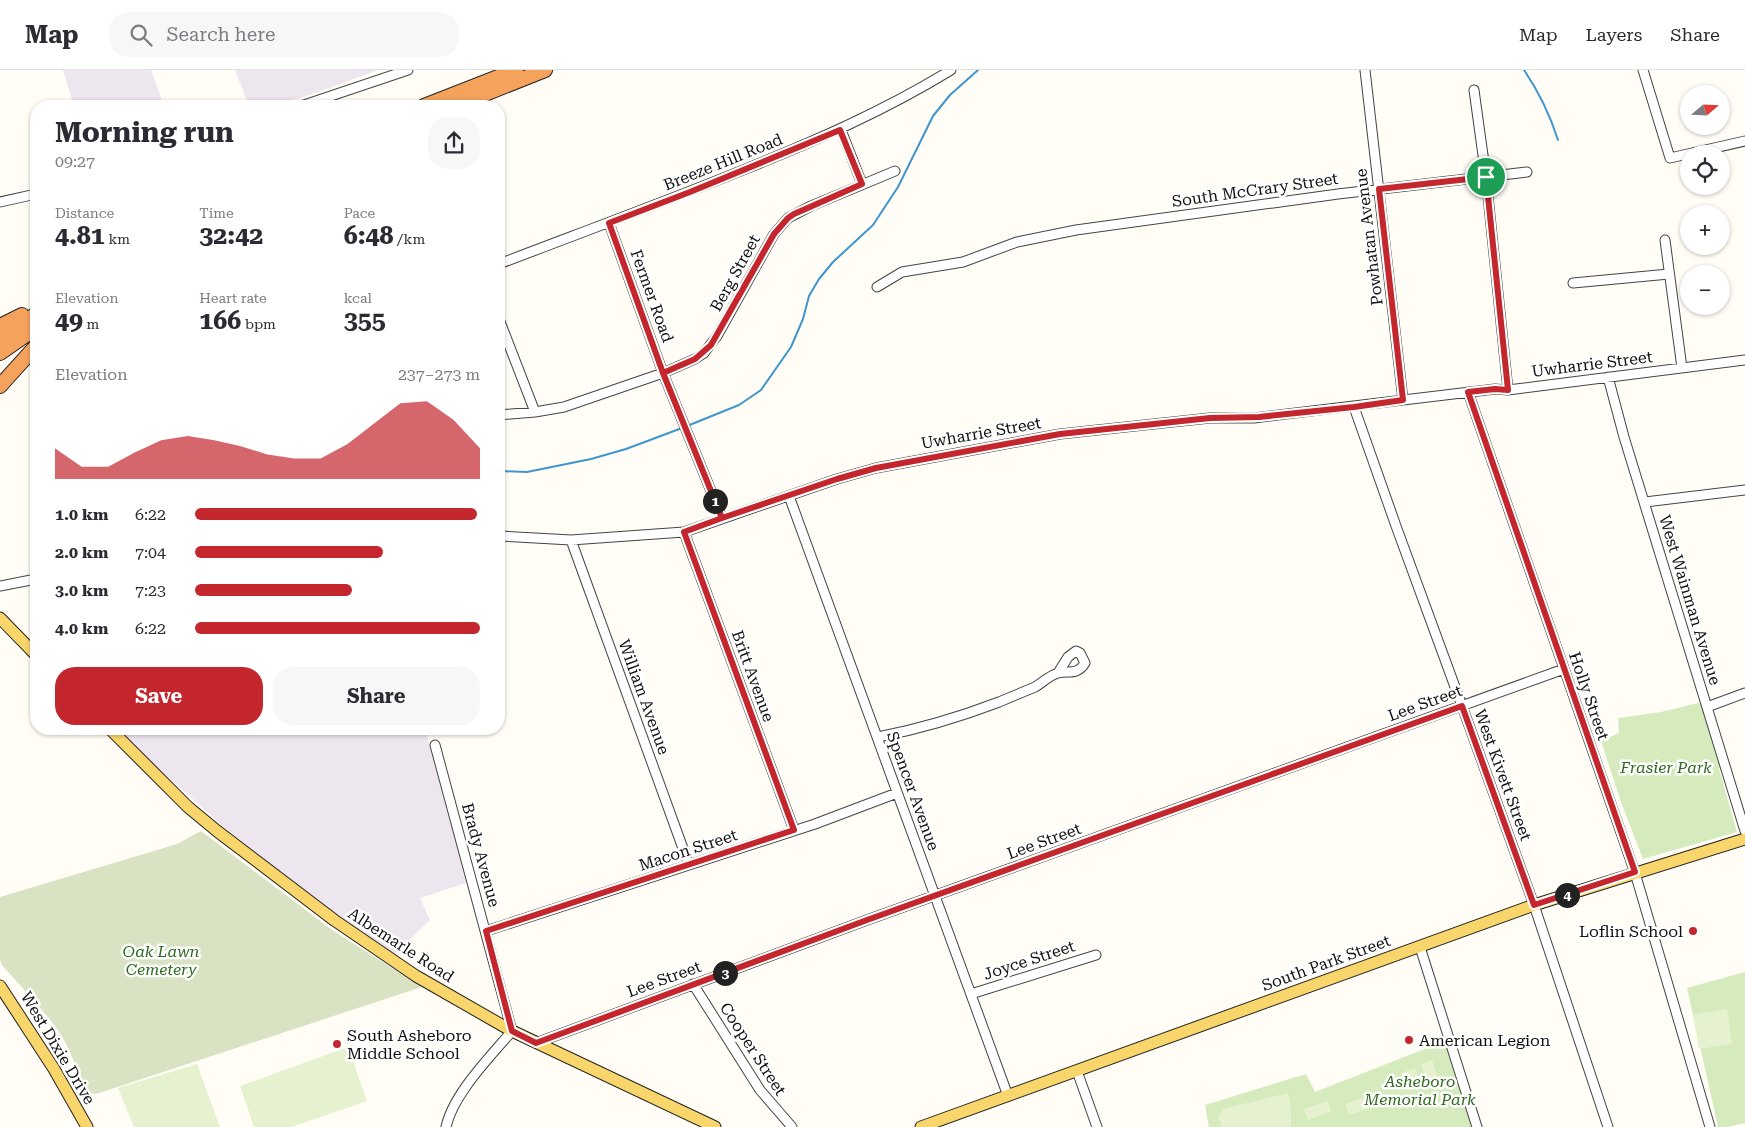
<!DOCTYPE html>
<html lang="en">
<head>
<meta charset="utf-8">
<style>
	body { margin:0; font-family:"Roboto Serif",serif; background:#f7f7f7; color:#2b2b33; height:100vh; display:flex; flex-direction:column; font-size:19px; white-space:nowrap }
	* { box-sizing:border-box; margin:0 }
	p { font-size:16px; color:#7c7c81 }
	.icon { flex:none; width:28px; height:28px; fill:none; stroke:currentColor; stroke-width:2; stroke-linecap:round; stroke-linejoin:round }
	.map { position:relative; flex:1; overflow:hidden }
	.sheet { position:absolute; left:30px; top:30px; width:475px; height:635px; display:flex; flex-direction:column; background:#fff; border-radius:20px; box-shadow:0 1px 4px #0004 }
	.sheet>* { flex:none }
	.needle { width:32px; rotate:71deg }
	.tools { position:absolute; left:1680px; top:15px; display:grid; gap:10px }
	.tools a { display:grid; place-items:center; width:50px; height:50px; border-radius:50%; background:#fff; box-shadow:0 1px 4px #0004; font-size:25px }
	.pin { position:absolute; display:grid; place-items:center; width:42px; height:42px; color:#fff; margin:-21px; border:2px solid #fff; border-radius:50%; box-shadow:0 1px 5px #0007 }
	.km { position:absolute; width:25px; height:25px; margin:-12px; border-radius:50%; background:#222; color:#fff; font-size:14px; line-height:25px; text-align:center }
	.round { display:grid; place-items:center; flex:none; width:52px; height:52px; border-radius:20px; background:#f7f7f7 }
	.summary { display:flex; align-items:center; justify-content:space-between; height:85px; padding:0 25px }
	h1 { font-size:28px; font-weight:700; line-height:38px }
	.figures { display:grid; grid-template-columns:repeat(3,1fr); gap:8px; height:85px; padding:5px 25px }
	.figures div { display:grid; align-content:center }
	.figures b { font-size:25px; font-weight:700 }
	.figures small { font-size:14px; font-weight:400 }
	.figures p { font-size:14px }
	.chart { height:140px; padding:10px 25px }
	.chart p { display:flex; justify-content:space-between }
	.chart svg { width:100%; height:90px; margin-top:5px; fill:#c4262e; opacity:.7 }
	.cta { display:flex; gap:10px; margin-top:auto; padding:10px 25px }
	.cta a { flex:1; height:58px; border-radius:20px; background:#c4262e; color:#fff; font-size:20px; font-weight:700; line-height:58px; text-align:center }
	.cta a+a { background:#f7f7f7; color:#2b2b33 }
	ul { padding:0 25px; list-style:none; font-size:16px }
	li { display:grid; grid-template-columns:80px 60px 1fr; align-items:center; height:38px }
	li i { height:12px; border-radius:6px; background:#c4262e }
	header { display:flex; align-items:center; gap:30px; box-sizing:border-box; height:70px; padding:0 25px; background:#fff; border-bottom:1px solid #e1e1e2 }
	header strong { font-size:24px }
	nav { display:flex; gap:28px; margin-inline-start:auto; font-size:18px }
	.search { width:350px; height:45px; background:#f7f7f7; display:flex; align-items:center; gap:12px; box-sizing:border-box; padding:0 18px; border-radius:20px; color:#7c7c81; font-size:19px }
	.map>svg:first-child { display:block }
	.industrial { fill:#eee6ef }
	.green { fill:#d5ebbd }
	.cemetery { fill:#d9e3c4 }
	.pitch { fill:#e6f2cf }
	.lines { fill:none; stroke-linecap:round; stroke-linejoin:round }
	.stream { stroke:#3f96cf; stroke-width:2 }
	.minor-casing { stroke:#444; stroke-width:11 }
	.major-casing { stroke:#222; stroke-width:13 }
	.highway-casing { stroke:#222; stroke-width:16 }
	.minor { stroke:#fff; stroke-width:9 }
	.major { stroke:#f9d66b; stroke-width:11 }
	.highway { stroke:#f5a25d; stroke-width:14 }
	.route-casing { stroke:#fff; stroke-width:10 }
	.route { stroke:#c4262e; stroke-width:6 }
	.poi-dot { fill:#c4262e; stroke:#fff; stroke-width:2 }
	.labels { text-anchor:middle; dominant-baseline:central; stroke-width:5; stroke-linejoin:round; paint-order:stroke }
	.street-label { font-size:16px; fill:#111; stroke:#fff }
	.park-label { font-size:16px; font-style:italic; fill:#2f6b1f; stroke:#fff }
	.poi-label { font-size:16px; fill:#111; stroke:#fff; text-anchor:start }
</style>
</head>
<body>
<header>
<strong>Map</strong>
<div class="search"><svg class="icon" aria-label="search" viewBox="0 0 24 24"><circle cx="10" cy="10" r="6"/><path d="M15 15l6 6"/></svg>Search here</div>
<nav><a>Map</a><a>Layers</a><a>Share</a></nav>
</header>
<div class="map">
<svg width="1745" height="1057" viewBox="0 0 1745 1057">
	<rect width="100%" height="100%" fill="#fffdf5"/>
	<path class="industrial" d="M63,0H151L164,36H74Z
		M235,0H378L321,21L274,36H249Z
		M118,659H425L469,812L420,828L430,850L395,884L308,824L223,756L151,692Z"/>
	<path class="green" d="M1702,632L1721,697L1719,699L1737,762L1643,789L1622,735L1601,671L1619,663L1618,648L1661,642Z
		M1745,902V1053L1727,1057H1718L1687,918Z
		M1445,971L1472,1057H1209L1205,1035L1306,1004L1315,1022Z"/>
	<path class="cemetery" d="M201,761L332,860L422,917L96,1024L89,1023C77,1004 72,982 60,963C43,939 21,917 2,895L0,890V827L177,774Z"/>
	<path class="pitch" d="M1727,939L1732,974L1699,979L1693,945Z
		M348,977L367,1031L292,1057H254L240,1016Z
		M1432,990L1439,1011L1428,1015L1421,994Z
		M197,994L220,1057H134L118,1018Z
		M1415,998L1422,1015L1407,1021L1401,1003Z
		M1288,1023L1291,1040V1057H1222L1218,1047L1223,1039Z
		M1369,1026L1373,1037L1349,1045L1345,1034Z
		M1328,1031L1331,1041L1308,1050L1304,1039Z"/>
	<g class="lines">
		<path class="stream" d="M1524,0C1539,22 1550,45 1558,70
			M687,356L739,335L761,320L791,277L803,249L809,226L819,209L833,192L873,155L898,117L933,46L950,25L978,0
			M499,401L527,402L591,389L626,379L682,358"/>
		<g class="minor-casing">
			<path id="minor" d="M1365,0L1403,330
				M1643,0L1670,88L1745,71
				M1474,20L1486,107L1508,320
				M301,36L408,0
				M841,60L862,114
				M0,132L36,124
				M609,153L663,303L722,448
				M1665,170L1682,298
				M499,194C580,163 662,133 743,100C815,71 884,41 951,0
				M1573,213L1669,204
				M877,217L902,202L963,192L1017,172L1076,160L1338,124L1527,102
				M499,249L535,342
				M1608,307L1624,367L1745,761
				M1468,322L1635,803L1710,1057
				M1354,337L1396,456L1462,636L1534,835L1608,1057
				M499,345L535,342L564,337L663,303L695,289L704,283L717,266L774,164L788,148L811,136L895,101
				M789,426L1008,1026
				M1645,432L1745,420
				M684,462L794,760
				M499,466L571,470L684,462L837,409L876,398L1060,364L1210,348H1254L1495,319L1508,320L1745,290
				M571,470L689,795
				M0,516L36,509
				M1707,637L1745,623
				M878,667C919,659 960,647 999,632C1011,627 1023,622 1035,617C1042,613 1050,605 1058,603C1068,600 1077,606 1085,593L1080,583L1076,581L1068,587L1058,603
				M435,675L512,961C490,987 453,1024 446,1057
				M486,861L815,754L897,723
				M1420,877L1477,1057
				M693,914L760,1020L792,1057
				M971,924L1096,885
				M536,973L867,850L1564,599
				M1077,1001L1097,1057"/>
		</g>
		<g class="major-casing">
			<path id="major" d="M0,548L36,585
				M110,659L188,737L217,761L334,850L416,906L512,961L715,1057
				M0,916L54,999L87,1057
				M921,1057L1534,835L1745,769"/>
		</g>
		<g class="highway-casing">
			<path id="highway" d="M424,36L516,0
				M455,36L545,0
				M0,256L22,245
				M0,270L36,244
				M0,283L36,258
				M0,316L36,276"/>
		</g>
		<use href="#minor" class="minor"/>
		<use href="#major" class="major"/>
		<use href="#highway" class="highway"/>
	</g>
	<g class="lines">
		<g class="route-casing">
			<path id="route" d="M1486,107L1379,119L1403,330L1354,337L1259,347L1210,348L1060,364L876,398L837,409L722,448L663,303L609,153L690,122L840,60L862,114L794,144L788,148L774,164L711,275L695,289L663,303L722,448L684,462L794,760L486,861L512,961L536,973L867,850L1462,636L1534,835L1635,802L1468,322L1495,319L1508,320L1486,107"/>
		</g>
		<use href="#route" class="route"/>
	</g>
	<g class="poi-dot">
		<circle cx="1693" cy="861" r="5"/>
		<circle cx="1409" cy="970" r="5"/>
		<circle cx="337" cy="974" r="5"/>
	</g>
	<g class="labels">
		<g class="street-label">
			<text transform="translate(723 92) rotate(-22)">Breeze Hill Road</text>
			<text transform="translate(1255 120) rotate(-8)">South McCrary Street</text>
			<text transform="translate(1369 167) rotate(-97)">Powhatan Avenue</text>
			<text transform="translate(735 203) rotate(-61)">Berg Street</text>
			<text transform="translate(652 226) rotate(70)">Fermer Road</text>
			<text transform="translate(1592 294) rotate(-7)">Uwharrie Street</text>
			<text transform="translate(981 363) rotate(-10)">Uwharrie Street</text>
			<text transform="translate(1690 530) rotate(73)">West Wainman Avenue</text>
			<text transform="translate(753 606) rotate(70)">Britt Avenue</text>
			<text transform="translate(1589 626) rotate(71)">Holly Street</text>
			<text transform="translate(644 627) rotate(70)">William Avenue</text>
			<text transform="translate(1425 633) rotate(-20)">Lee Street</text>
			<text transform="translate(1503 705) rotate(70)">West Kivett Street</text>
			<text transform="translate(913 721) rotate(70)">Spencer Avenue</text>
			<text transform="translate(1044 771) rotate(-20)">Lee Street</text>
			<text transform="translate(688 780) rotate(-18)">Macon Street</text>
			<text transform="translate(481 785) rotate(75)">Brady Avenue</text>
			<text transform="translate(401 875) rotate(33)">Albemarle Road</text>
			<text transform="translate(1029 890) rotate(-18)">Joyce Street</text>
			<text transform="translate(1326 893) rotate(-20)">South Park Street</text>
			<text transform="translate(664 909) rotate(-20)">Lee Street</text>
			<text transform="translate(58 978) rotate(59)">West Dixie Drive</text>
			<text transform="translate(753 979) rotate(57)">Cooper Street</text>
		</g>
		<g class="park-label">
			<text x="1666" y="697">Frasier Park</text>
			<text x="161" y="881">Oak Lawn<tspan x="161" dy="18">Cemetery</tspan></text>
			<text x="1420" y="1011">Asheboro<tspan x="1420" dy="18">Memorial Park</tspan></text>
		</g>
		<g class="poi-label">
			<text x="1683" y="861" text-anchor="end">Loflin School</text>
			<text x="347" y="965">South Asheboro<tspan x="347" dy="18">Middle School</tspan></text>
			<text x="1419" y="970">American Legion</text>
		</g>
	</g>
</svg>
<div class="tools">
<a><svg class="needle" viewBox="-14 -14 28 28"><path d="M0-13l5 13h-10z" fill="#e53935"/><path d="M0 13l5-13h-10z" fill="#7c7c81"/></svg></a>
<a><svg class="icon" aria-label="locate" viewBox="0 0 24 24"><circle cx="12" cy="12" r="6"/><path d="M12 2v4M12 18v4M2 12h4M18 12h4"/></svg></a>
<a>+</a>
<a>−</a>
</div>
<div class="pin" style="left:1486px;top:107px;background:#1e9e55"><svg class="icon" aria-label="arrive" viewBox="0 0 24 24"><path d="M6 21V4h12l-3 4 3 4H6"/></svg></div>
<b class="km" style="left:715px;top:431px">1</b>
<b class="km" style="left:725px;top:903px">3</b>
<b class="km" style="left:1567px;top:825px">4</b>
<section class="sheet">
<div class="summary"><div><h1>Morning run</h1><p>09:27</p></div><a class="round"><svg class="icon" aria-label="share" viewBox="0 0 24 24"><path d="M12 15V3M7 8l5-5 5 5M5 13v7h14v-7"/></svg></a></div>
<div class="figures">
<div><p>Distance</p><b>4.81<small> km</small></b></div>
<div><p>Time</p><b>32:42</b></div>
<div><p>Pace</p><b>6:48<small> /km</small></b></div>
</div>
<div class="figures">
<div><p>Elevation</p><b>49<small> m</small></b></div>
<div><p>Heart rate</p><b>166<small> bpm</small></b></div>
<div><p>kcal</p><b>355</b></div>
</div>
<div class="chart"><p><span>Elevation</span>237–273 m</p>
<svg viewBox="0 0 160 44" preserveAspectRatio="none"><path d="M0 44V29L10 38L20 38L30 31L40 25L50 23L60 25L70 28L80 32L90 34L100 34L110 27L120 17L130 7L140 6L150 15L160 29V44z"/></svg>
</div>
<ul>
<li><b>1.0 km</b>6:22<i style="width:99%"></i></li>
<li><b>2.0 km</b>7:04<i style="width:66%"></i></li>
<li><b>3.0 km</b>7:23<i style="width:55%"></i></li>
<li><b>4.0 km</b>6:22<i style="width:100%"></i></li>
</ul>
<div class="cta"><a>Save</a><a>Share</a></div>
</section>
</div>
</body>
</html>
